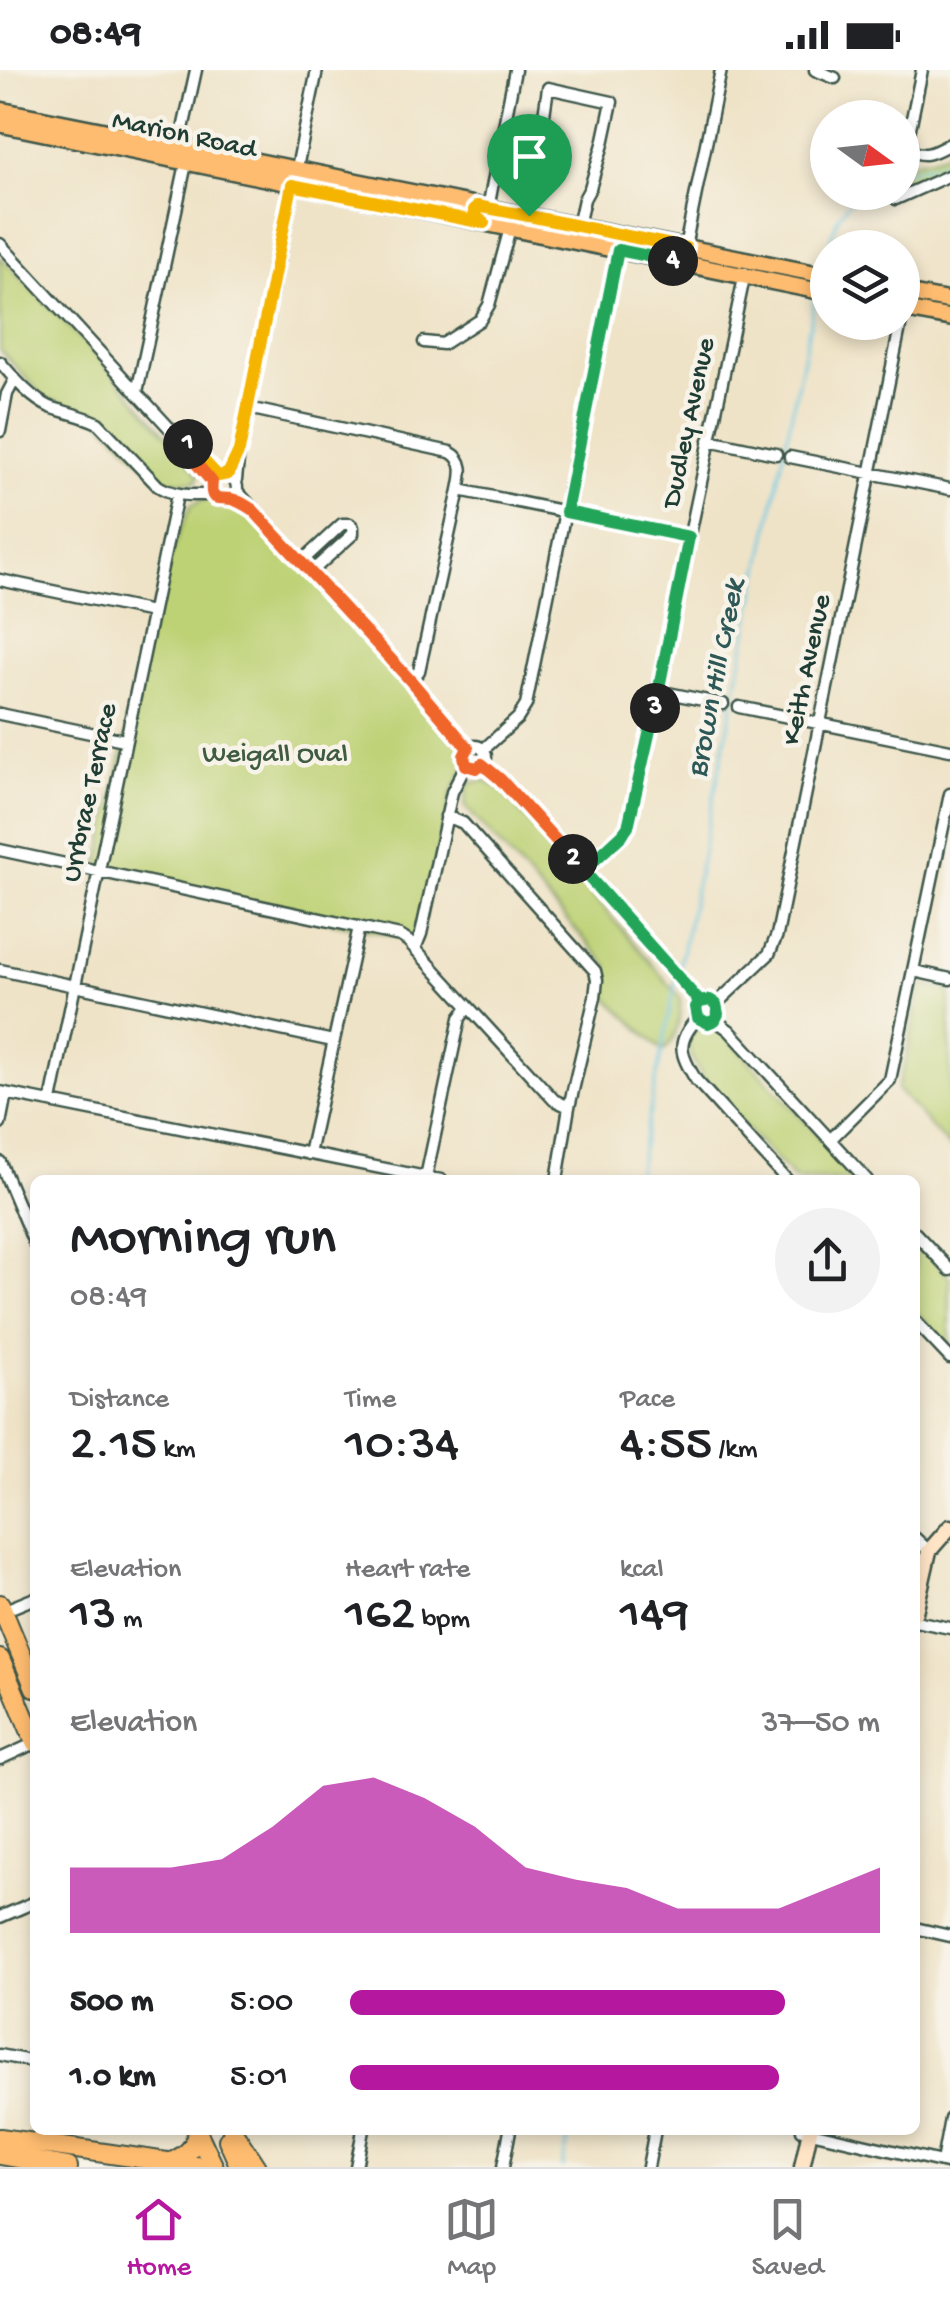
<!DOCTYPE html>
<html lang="en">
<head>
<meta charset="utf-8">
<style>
	body { margin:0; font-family:"Gochi Hand",sans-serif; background:#f2f2f2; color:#202124; height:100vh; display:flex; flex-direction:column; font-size:38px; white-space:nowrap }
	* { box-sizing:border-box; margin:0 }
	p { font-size:32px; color:#757577 }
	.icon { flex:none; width:55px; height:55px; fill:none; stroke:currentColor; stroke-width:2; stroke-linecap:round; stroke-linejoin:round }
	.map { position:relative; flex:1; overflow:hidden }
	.details { position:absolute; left:30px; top:1105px; width:890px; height:960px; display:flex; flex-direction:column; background:#fff; border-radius:15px; box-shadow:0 5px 15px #0003 }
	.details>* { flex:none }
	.needle { width:65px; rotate:105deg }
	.controls { position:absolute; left:810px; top:30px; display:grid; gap:20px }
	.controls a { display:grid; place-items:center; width:110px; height:110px; border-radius:50%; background:#fff; box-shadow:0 5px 15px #0003; font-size:50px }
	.pin { position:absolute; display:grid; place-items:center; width:85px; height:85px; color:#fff; margin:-102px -42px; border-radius:50% 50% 50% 0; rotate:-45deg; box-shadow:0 0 10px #0007 }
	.pin .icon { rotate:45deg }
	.km { position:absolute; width:50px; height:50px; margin:-25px; border-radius:50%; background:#222; color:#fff; font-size:28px; line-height:50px; text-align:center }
	.round { display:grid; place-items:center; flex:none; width:105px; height:105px; border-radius:52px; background:#f2f2f2 }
	.summary { display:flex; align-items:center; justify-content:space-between; height:170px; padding:0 40px }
	h1 { font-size:55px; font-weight:600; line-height:75px }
	.stats { display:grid; grid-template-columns:repeat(3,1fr); gap:15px; height:170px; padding:10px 40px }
	.stats div { display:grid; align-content:center }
	.stats b { font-size:50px; font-weight:600 }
	.stats small { font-size:28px; font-weight:400 }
	.stats p { font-size:28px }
	.chart { height:280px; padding:20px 40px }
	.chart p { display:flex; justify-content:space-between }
	.chart svg { width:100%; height:180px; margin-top:10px; fill:#b5179e; opacity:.7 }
	ul { padding:0 40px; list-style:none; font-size:32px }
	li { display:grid; grid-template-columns:160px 120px 1fr; align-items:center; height:75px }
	li i { height:25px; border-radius:12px; background:#b5179e }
	.status { display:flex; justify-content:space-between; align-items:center; height:70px; padding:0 50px; background:#fff; direction:ltr }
	.status svg { height:28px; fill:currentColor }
	.tabs { display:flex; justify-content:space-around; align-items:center; height:140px; border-top:2px solid #e0e0e0; background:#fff; font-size:28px; color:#757577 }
	.tabs a { display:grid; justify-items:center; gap:5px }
	.tabs .current { color:#b5179e }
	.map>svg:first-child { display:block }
	.green { fill:#bdd174; stroke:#6e8754; stroke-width:2.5 }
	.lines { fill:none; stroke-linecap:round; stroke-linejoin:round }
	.stream { stroke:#66c6e4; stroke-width:2.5 }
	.street-casing { stroke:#3e564a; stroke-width:15 }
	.secondary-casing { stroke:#3e564a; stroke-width:19 }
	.primary-casing { stroke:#3e564a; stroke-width:20 }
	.highway-casing { stroke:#3e564a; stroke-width:22 }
	.street { stroke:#fff; stroke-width:10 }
	.secondary { stroke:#ffe4c6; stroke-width:14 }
	.primary { stroke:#febc70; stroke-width:15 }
	.highway { stroke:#febc70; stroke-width:18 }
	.split-1-casing { stroke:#fff; stroke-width:20 }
	.split-2-casing { stroke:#fff; stroke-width:20 }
	.split-3-casing { stroke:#fff; stroke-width:20 }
	.split-4-casing { stroke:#fff; stroke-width:20 }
	.split-5-casing { stroke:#fff; stroke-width:20 }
	.split-1 { stroke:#f5b400; stroke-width:12 }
	.split-2 { stroke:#f0652b; stroke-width:12 }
	.split-3 { stroke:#22a559; stroke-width:12 }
	.split-4 { stroke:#22a559; stroke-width:12 }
	.split-5 { stroke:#f5b400; stroke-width:12 }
	.labels { text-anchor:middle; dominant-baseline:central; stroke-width:9; stroke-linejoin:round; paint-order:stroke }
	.street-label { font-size:28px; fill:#1f3d34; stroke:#f7f3e8 }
	.park-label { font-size:28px; fill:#3f5b41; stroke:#f7f3e8 }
	.water-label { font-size:30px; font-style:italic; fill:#2d5857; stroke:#f7f3e8 }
</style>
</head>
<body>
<div class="status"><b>08:49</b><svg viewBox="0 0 49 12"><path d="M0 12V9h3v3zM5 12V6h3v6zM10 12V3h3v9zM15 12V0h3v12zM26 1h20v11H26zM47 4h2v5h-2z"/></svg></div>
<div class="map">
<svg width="950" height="2097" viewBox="0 0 950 2097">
	<rect width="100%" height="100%" fill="#f7f3e8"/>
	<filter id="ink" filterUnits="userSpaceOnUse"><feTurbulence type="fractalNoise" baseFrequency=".01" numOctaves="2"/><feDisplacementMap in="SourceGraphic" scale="20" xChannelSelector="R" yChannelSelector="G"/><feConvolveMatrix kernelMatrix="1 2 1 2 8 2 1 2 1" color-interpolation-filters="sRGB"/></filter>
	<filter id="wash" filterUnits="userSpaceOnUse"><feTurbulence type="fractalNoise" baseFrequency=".0048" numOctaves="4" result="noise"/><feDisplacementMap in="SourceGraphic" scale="40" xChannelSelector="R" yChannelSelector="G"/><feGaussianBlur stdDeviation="2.25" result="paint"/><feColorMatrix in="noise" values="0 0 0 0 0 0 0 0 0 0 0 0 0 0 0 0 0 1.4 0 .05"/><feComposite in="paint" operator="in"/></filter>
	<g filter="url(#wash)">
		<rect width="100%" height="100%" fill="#efe3c7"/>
		<path class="green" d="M950,81V101L903,115V96C918,89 934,89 950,81Z
			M0,187C69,254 139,329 199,405L196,412L161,411L96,345L45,328L0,280Z
			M214,425L231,429L253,439L468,678L464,686L466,695L452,722L418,871L98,800L152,542L179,462L191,435Z
			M483,710L500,718L681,928C680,948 679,968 663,981L605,926L608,896L465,736L468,714Z
			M921,914L950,921V1078L897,1019L905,994Z
			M704,956L715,958L726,966L859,1110H795C769,1081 698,1015 689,980C686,968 693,960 704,956Z
			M915,1170L950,1208V1278L915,1240Z"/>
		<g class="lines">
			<path class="stream" d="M902,102L950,90
				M822,197L838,147L857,122
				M678,903L815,229
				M636,1110L676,910
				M562,2097L570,2060"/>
		</g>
	</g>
	<g filter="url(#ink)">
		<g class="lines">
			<g class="street-casing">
				<path id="street" d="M815,0L835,8
					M922,0L909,63L911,80C925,89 936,81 950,74
					M178,82L196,0
					M896,129L950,105
					M488,138L515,0
					M529,146L548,18L612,32L603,74L590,118L584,129L578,156
					M0,174L175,364L218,406
					M684,182L721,0
					M424,272L443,274L480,250L489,235L510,158
					M0,292C14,308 30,328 50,337C66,343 82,345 98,353L158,416C175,427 193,425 214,425
					M137,322L187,89
					M248,338L450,382C466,391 462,405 459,420L419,601L411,611
					M0,361L7,324L15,309
					M709,370L776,384
					M790,387L950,419
					M236,410L239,381L317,0
					M459,420L689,467
					M237,421L231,429L220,430L212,421C213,398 238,399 237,421L411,611L468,678
					M301,492L342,454H350L353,457V464L311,502
					M0,510L152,542
					M658,621L723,634
					M739,637L950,680
					M0,644L124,670
					M464 687a11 11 0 1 1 22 0a11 11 0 1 1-22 0Z
					M483,680L518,648L526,635L621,164
					M482,695L500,709L700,932
					M446,746L463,753L471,762L595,901L597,910L595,927L569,1037L557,1110
					M0,780L400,866L408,871L554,1030L569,1037
					M583,801L622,765L630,750L745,203
					M415,879L421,864L452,722L466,695
					M0,900L333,971
					M914,901L950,909
					M696 941a11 11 0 1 1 22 0a11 11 0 1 1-22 0Z
					M716,934L769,884L777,865L901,252
					M698,948C675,972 680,984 696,1010L787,1110
					M715,950L729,960L867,1110
					M0,1022L441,1110
					M51,1031L177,425
					M0,1054L6,1023
					M830,1070L890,1010L950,724
					M309,1084L359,857
					M0,1092L35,1175
					M426,1107L460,948L468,937
					M915,1163L950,1200
					M915,1251L950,1288
					M915,1468L929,1481
					M3,1541L35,1528
					M915,1551L950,1558
					M0,1689L35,1673
					M0,1847L35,1832
					M915,1858L950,1866
					M0,1985L35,1992
					M802,2060L950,2094
					M942,2092L950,2049
					M356,2097L363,2060
					M503,2097L510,2060
					M648,2097L655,2060"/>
			</g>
			<g class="secondary-casing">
				<path id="secondary" d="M915,1542L929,1481L950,1457
					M802,2097L810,2060"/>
			</g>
			<g class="primary-casing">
				<path id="primary" d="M0,40L828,206
					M0,54L828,223
					M902,222L950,231
					M902,239L950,248"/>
			</g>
			<g class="highway-casing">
				<path id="highway" d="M0,1534L35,1618
					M0,1589L35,1672
					M232,2060L256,2097
					M197,2061L214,2097
					M0,2068L202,2097
					M228,2070L240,2097
					M0,2085L68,2097
					M172,2092C187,2084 195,2079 197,2061"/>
			</g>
			<use href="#street" class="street"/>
			<use href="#secondary" class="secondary"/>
			<use href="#primary" class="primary"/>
			<use href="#highway" class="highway"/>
		</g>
	</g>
	<g class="lines" filter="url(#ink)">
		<g class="split-1-casing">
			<path id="split-1" d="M188,374L218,406L228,404L239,381L292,115L484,153L476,146L474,140L477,136L529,146"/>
		</g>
		<g class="split-2-casing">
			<path id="split-2" d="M188,374L175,364L184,379L212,412C210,432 216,427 231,429C238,430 247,436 253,440L410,610L468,678L464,686L466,695L476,698L482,694L500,709L573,789"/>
		</g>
		<g class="split-3-casing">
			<path id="split-3" d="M573,789L700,932L696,937L698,948L708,953L715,950L718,944L716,934L710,930L700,932L583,801L622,765L628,757L655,638"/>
		</g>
		<g class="split-4-casing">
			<path id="split-4" d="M655,638L689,467L566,442L618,180L673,191"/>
		</g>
		<g class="split-5-casing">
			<path id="split-5" d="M529,146L686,178L682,193L673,191"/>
		</g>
		<use href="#split-1" class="split-1"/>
		<use href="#split-2" class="split-2"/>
		<use href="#split-3" class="split-3"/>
		<use href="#split-4" class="split-4"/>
		<use href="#split-5" class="split-5"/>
	</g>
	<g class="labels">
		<g class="street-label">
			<text transform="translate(184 66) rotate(12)">Marion Road</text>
			<text transform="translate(690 353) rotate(-78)">Dudley Avenue</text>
			<text transform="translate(808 600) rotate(-78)">Keith Avenue</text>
			<text transform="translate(91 723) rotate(-78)">Urrbrae Terrace</text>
		</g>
		<g class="park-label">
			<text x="275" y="685">Weigall Oval</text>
		</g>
		<g class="water-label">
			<text transform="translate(718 609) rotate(-79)">Brown Hill Creek</text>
		</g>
	</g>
</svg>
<div class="controls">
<a><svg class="needle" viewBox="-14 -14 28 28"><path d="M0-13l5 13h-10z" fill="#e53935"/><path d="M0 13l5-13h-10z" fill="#757577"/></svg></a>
<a><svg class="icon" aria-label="layers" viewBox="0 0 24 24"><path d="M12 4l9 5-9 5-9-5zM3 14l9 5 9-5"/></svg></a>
</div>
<div class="pin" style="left:529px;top:146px;background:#1e9e55"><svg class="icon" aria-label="arrive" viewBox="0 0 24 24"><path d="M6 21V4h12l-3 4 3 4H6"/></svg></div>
<b class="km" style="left:188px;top:374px">1</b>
<b class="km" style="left:573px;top:789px">2</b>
<b class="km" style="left:655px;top:638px">3</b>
<b class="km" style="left:673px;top:191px">4</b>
<section class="details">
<div class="summary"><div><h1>Morning run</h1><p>08:49</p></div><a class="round"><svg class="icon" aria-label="share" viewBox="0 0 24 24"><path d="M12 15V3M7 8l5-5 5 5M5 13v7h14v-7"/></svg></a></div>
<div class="stats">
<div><p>Distance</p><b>2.15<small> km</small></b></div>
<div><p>Time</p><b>10:34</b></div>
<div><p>Pace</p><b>4:55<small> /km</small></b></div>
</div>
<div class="stats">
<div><p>Elevation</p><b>13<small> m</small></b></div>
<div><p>Heart rate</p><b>162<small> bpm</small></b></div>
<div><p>kcal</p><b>149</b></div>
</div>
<div class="chart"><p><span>Elevation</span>37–50 m</p>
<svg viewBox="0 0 160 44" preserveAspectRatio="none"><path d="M0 44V28L10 28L20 28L30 26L40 18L50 8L60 6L70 11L80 18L90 28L100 31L110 33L120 38L130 38L140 38L150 33L160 28V44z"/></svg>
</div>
<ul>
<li><b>500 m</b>5:00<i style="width:82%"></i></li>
<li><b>1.0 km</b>5:01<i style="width:81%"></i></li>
</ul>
</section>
</div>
<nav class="tabs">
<a class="current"><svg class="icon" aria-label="home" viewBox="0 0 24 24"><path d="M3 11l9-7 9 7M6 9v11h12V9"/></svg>Home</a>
<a><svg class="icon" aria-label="map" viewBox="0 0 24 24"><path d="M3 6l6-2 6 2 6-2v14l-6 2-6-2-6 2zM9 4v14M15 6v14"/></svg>Map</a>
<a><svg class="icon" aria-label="saved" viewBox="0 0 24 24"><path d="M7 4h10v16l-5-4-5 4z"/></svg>Saved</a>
</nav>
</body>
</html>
